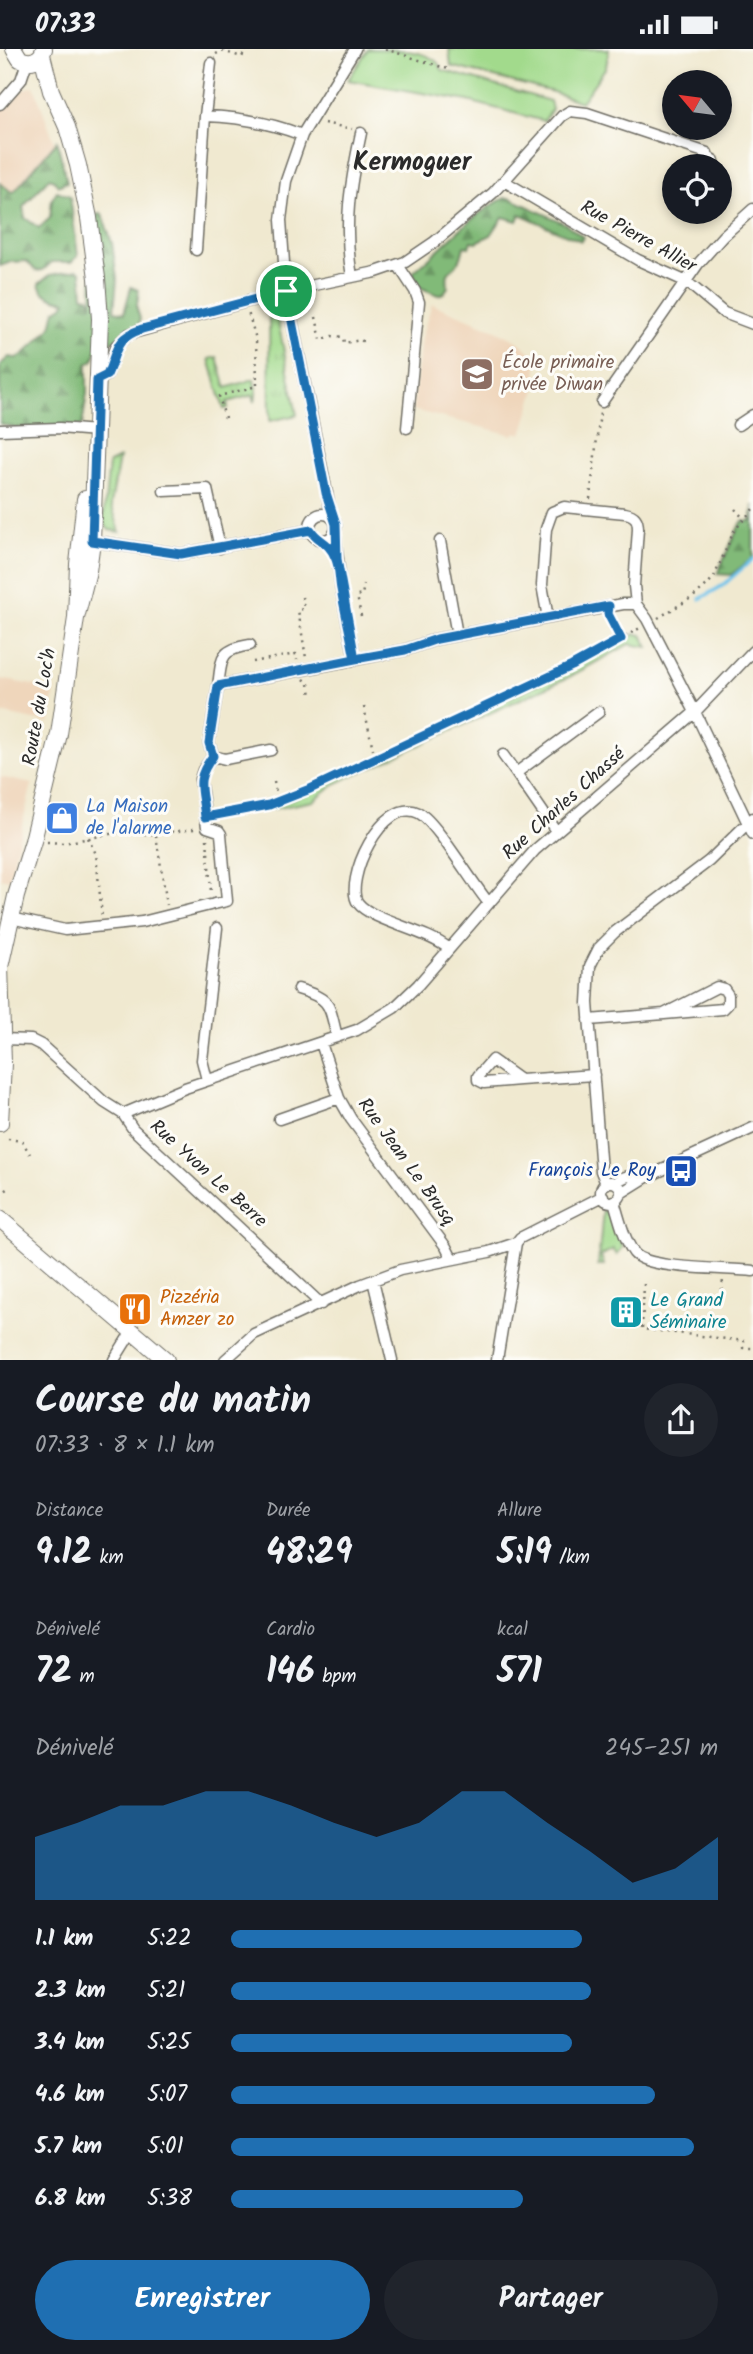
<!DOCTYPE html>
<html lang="fr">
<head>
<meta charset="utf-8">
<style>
	body { margin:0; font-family:Kalam,sans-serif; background:#20242c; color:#f1f3f6; height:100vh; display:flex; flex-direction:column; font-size:26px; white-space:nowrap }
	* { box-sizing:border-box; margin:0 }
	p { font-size:23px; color:#9ea1a6 }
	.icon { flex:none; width:38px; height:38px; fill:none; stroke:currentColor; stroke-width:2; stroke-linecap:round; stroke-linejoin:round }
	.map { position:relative; height:1311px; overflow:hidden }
	.panel { display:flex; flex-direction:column; background:#171b24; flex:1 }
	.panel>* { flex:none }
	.needle { width:46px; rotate:299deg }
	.tools { position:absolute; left:662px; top:21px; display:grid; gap:14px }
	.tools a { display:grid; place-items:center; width:70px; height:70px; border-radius:50%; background:#171b24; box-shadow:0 4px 10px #0003; font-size:35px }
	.pin { position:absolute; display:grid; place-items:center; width:60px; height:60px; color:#fff; margin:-30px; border:4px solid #fff; border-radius:50%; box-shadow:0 2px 7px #0007 }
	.round { display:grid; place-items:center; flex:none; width:74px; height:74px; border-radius:37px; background:#20242c }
	.summary { display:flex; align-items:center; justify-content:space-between; height:119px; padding:0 35px }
	h1 { font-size:38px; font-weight:800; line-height:52px }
	.stats { display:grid; grid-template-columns:repeat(3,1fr); gap:10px; height:119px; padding:7px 35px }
	.stats div { display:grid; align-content:center }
	.stats b { font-size:35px; font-weight:800 }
	.stats small { font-size:19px; font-weight:400 }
	.stats p { font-size:19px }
	.chart { height:196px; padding:14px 35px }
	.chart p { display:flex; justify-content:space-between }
	.chart svg { width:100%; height:126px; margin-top:7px; fill:#1f6fb2; opacity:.7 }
	.action { display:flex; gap:14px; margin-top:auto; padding:14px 35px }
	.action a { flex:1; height:80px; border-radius:42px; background:#1f6fb2; color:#fff; font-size:28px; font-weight:800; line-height:80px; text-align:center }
	.action a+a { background:#20242c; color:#f1f3f6 }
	ul { padding:0 35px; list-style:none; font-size:23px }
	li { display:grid; grid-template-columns:112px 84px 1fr; align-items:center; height:52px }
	li i { height:18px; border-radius:9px; background:#1f6fb2 }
	.status { display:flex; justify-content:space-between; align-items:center; height:49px; padding:0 35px; background:#171b24; direction:ltr }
	.status svg { height:19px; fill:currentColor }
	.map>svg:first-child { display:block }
	.built { fill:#efd6bb }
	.grass { fill:url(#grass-tufts); stroke:#66825c; stroke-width:2 }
	.forest { fill:url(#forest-firs); stroke:#567252; stroke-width:2 }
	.park { fill:#a2da8c; stroke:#66825c; stroke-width:2 }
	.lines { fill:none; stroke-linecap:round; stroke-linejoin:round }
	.stream { stroke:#6ec3eb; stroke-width:3.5 }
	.service-casing { stroke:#706e65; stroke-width:8 }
	.minor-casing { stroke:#706e65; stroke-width:13 }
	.secondary-casing { stroke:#706e65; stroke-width:18 }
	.path { stroke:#706e65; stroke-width:2.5; stroke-dasharray:2 5; stroke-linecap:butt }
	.service { stroke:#fff; stroke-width:5 }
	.minor { stroke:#fff; stroke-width:10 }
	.secondary { stroke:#fff; stroke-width:16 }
	.route-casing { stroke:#fff; stroke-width:14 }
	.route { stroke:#1f6fb2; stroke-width:9 }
	.labels { text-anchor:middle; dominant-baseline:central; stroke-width:6; stroke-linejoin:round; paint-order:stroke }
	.street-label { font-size:19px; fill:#2b2b2b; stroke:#fdfcf7 }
	.education-label { font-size:19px; fill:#785e54; stroke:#fdfcf7; text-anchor:start }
	.shop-label { font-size:19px; fill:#366cbe; stroke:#fdfcf7; text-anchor:start }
	.transit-label { font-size:19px; fill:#164399; stroke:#fdfcf7; text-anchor:end }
	.food-label { font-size:19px; fill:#c56008; stroke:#fdfcf7; text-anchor:start }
	.culture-label { font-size:19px; fill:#0d838f; stroke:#fdfcf7; text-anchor:start }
	.district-label { font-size:26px; font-weight:bold; fill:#2b2b2b; stroke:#fdfcf7 }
</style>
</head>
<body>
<div class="status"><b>07:33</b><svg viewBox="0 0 49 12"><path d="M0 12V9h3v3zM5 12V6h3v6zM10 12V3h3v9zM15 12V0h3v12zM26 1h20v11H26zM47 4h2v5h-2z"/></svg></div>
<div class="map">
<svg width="753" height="1311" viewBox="0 0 753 1311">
	<defs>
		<pattern id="grass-tufts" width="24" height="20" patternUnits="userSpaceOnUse" patternTransform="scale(1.75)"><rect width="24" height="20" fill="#a2da8c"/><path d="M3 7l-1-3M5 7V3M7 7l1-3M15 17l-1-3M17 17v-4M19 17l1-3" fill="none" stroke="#8cbb79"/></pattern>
		<pattern id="forest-firs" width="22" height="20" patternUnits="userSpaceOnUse" patternTransform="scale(1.75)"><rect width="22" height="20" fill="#81ba78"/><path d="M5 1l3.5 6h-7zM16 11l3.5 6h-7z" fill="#6a9763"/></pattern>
	</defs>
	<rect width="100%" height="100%" fill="#fdfcf7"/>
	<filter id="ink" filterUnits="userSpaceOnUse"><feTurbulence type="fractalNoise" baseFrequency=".0143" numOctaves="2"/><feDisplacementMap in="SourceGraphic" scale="14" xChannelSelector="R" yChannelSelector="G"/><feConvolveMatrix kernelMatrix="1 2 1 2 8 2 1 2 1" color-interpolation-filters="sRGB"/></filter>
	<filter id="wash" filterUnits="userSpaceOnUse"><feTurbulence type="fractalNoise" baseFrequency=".00686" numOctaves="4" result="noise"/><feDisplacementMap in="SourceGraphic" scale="28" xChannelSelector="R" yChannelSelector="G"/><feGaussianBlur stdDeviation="1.57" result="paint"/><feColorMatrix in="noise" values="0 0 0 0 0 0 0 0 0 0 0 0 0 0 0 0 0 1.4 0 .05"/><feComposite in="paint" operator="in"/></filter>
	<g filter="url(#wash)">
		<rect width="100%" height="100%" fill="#f0e9d0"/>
		<path class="built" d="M34,37L60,108L0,159V63L21,41Z
			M432,255L496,281L519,293L534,306L537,311L536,340L522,385L515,383L513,386L413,361L421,289Z
			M0,630L55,640L49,674L0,664Z
			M0,728L32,735L9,831L0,829Z"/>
		<path class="grass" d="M274,253L297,366L270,372L269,254Z
			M217,308L226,339L254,330L255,338H257L255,353L253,346L227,353L228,359L224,360L209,310Z
			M119,409L111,455L120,483L109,481L103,473L109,414Z
			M635,585L642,586L648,598L629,595L569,628L334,735L313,752L272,760V757L297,748L564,623Z
			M603,1161L611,1166L623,1198L617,1206L613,1200L601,1207L604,1216H598Z"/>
		<path class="forest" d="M57,92L67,133L58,137L54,131L49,129L23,158L25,169L39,179L50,169L52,150L57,142L70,147L78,207L72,213H52L43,221L36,222L27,212L11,213L0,217V134L13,144Z
			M505,149H510L566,175L583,188L581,192L577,190C557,183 539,173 520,165L517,172L503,168L491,186L477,193L471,192L469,198L464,197C463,202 461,210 458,214C448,225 446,222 448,238L444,244L438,246L419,238L413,223C443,199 469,166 505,149Z
			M98,165H102L112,194L117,230L114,262L124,264L131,238L138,241C140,248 136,253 137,260C138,266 141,267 140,274L96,303L93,312L87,315V344L82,377L62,378L60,385L52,388L0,375V316L9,308C15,309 15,310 21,307C24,305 48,283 50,279C53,274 53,267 55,262L63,257L66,252C56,251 41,246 39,235L50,226L77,221L81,223L83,247L89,248L92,256L94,168Z
			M753,456V509L731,526L717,525L739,477L743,472L748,473L752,470Z"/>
		<path class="park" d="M368,0C391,0 436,0 442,21L550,52L552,60L544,72L468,52L348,31Z
			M449,0H609L606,18L581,53L553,43L451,17Z"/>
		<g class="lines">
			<path class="stream" d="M700,550L722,537L753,510"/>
		</g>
	</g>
	<g filter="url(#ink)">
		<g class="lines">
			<g class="service-casing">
				<path id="service" d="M708,105L716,110L718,117"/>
			</g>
			<g class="minor-casing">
				<path id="minor" d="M0,55L21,31L27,13
					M205,67L211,14
					M504,132L638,211L687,233L724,264L753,275
					M196,201L205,67C238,68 271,74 302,86
					M398,216L415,242L419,253L407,379
					M352,228C343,176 350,136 361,84
					M98,331L107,326L116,297L129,285L286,242L376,223L405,213L433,194L493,144L562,67L570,62L587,64L707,104
					M602,353L698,215L723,187L753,160
					M738,376L753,366
					M0,381L59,379L97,382
					M164,442L207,440L220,499
					M310 478a13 13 0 1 1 26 0a13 13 0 1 1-26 0Z
					M332,469L286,242L281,171L286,132L302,86L355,0
					M335,482L341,540L355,610
					M86,491L181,505L311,481
					M440,492L457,586
					M548,569L542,536L546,480L552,463L564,458L625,464C635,466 638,470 638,480L634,537L636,555L647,570L695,663L753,785
					M218,637C222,609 219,601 250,596
					M503,706L516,724
					M213,707L225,710L271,701
					M556,782L516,724L599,663
					M214,855L227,852L221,785L219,782L207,778L200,730L203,721L213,707L209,694L218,637L405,601L437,590L623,555H636
					M11,869L65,881L142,873L210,856
					M448,899C426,881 372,872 358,854C343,834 382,746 419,764C436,773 472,834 488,853
					M298,940C332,950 329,956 337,988
					M589,971L664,965L717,938L724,940L728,946V955L723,960L664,965
					M0,988L2,990L31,991L41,996L104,1053L123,1065L133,1080L321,1255
					M321,994L339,1049L351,1070L446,1198L452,1210
					M207,1031L202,1011L217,879
					M520,1031L484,1034L478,1031V1027L492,1011L520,1031L594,1026
					M123,1065L185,1039L357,981L394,959L418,936L535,801L695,663L753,602
					M279,1070L339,1049
					M601 1143a10 10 0 1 1 20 0a10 10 0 1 1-20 0Z
					M616,1134C625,1125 634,1126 645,1129
					M606,1135L601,1122L588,954L590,917L599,899L615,883L709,812L753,769
					M621,1144L645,1129L753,1079
					M614,1152C619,1169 624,1190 634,1204C647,1221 729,1219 753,1222
					M373,1231L392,1311
					M114,1311L132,1282
					M225,1311L254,1285L360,1236L400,1221L489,1203L516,1194L520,1189L603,1147
					M497,1311L516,1194"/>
			</g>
			<g class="secondary-casing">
				<path id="secondary" d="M14,0L20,10C31,15 41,11 44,0
					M42,6L51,42L67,78L78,116L89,169L97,229L100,270L92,492L88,522L76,569
					M0,918L16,847L33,792L59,685L76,569L78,515L85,450
					M0,1074L3,1014L0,916
					M0,1170L166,1311"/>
			</g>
			<path class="path" d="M385,0L448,20
				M216,5L222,2L242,8L247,0
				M324,74L352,80
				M316,268L321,291L332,287L343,288L344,294L361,291L366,295
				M225,369L219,347L257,337L256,290L248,263
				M590,450L600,363
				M735,460L744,470
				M302,548L304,560L298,561L306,609
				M361,567L357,547L362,546L364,536
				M658,569L693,548L707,536L714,528L734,482L753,460
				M611,570L621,589
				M253,613L296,605L297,611
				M304,630L309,635L311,646
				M364,658L375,710
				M274,733L278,752
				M216,766L269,756L310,740L572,617L640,579
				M156,786L167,856
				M88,789L96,805L102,868
				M207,790L211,843
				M47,793L64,794L126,782L145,786L195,780
				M8,1090L22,1092L30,1105
				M0,1145L11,1138
				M644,1235L642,1280L744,1292L743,1299H753
				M722,1241L723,1230"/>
			<use href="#service" class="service"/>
			<use href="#minor" class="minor"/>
			<use href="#secondary" class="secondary"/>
		</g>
	</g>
	<g class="lines" filter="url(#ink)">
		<g class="route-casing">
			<path id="route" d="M286,242L326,444L336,475L337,510L355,610L218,637L209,694L213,707C194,732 202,739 205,768L269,756L310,740L572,617L621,590L608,565L609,557L437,590L405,601L355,610C351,587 345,563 341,540C339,530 340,518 335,508C328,491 318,493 311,481L181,505L92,492L97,331L107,326C118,302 113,290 142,280L286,242"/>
		</g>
		<use href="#route" class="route"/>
	</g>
	<defs>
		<g id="school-square" transform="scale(1.75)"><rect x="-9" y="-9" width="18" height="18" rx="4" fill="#8d6e63" stroke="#fdfcf7"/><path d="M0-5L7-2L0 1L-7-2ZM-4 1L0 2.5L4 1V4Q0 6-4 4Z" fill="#fff"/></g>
		<g id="shop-square" transform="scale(1.75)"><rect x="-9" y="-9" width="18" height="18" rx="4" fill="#3f7fe0" stroke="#fdfcf7"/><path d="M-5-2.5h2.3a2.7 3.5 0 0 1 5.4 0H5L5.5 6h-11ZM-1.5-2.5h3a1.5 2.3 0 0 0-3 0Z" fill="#fff"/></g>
		<g id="bus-square" transform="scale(1.75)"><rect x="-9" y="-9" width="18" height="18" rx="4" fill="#1a4fb4" stroke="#fdfcf7"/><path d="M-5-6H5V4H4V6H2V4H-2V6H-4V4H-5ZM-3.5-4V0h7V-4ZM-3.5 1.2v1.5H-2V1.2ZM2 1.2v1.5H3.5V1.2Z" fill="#fff"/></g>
		<g id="restaurant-square" transform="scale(1.75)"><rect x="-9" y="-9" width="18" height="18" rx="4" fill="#e8710a" stroke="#fdfcf7"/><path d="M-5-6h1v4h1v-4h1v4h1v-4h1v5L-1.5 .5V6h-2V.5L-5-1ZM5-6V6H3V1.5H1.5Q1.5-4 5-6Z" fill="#fff"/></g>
		<g id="building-square" transform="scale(1.75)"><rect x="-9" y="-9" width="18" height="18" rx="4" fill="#0f9aa8" stroke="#fdfcf7"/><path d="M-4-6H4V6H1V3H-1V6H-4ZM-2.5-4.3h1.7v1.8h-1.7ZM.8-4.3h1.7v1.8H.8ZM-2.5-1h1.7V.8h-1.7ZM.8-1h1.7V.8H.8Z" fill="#fff"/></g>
	</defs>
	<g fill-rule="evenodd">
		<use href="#school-square" x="477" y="325"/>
		<use href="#shop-square" x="62" y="769"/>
		<use href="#bus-square" x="681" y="1122"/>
		<use href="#restaurant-square" x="135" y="1260"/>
		<use href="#building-square" x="626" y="1263"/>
	</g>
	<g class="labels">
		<g class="street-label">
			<text transform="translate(638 188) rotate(29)">Rue Pierre Allier</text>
			<text transform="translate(40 658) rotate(-80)">Route du Loc'h</text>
			<text transform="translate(564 755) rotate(-42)">Rue Charles Chassé</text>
			<text transform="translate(406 1113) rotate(54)">Rue Jean Le Brusq</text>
			<text transform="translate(208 1125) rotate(42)">Rue Yvon Le Berre</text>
		</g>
		<g class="education-label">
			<text x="502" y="314">École primaire<tspan x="502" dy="22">privée Diwan</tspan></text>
		</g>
		<g class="shop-label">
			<text x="86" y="758">La Maison<tspan x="86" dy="22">de l'alarme</tspan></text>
		</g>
		<g class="transit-label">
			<text x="656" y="1122">François Le Roy</text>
		</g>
		<g class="food-label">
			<text x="160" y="1249">Pizzéria<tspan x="160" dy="22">Amzer zo</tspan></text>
		</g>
		<g class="culture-label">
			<text x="650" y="1252">Le Grand<tspan x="650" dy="22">Séminaire</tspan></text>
		</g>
		<g class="district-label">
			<text x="412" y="114">Kermoguer</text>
		</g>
	</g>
</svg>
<div class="tools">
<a><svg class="needle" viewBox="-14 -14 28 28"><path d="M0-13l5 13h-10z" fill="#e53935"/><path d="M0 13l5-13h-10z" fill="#9ea1a6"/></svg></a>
<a><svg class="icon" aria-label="locate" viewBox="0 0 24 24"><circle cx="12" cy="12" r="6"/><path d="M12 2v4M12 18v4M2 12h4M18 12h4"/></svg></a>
</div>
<div class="pin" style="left:286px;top:242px;background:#1e9e55"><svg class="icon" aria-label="arrive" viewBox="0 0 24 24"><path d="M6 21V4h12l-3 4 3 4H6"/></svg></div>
</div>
<section class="panel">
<div class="summary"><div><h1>Course du matin</h1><p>07:33 · 8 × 1.1 km</p></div><a class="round"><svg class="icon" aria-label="share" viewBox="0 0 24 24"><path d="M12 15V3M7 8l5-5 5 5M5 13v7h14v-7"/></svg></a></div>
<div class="stats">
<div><p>Distance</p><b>9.12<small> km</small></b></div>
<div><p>Durée</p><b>48:29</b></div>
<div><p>Allure</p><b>5:19<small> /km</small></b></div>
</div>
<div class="stats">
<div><p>Dénivelé</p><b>72<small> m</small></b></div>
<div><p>Cardio</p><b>146<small> bpm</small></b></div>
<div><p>kcal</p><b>571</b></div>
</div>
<div class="chart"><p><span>Dénivelé</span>245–251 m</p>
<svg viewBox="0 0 160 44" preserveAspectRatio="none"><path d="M0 44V22L10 17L20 11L30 11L40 6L50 6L60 11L70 17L80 22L90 17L100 6L110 6L120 17L130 27L140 38L150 33L160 22V44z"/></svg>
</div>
<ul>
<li><b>1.1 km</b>5:22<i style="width:72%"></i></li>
<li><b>2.3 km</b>5:21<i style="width:74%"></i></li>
<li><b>3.4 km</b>5:25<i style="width:70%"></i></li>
<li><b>4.6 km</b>5:07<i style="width:87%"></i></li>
<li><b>5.7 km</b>5:01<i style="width:95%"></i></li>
<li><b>6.8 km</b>5:38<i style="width:60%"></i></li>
</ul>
<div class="action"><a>Enregistrer</a><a>Partager</a></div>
</section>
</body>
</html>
